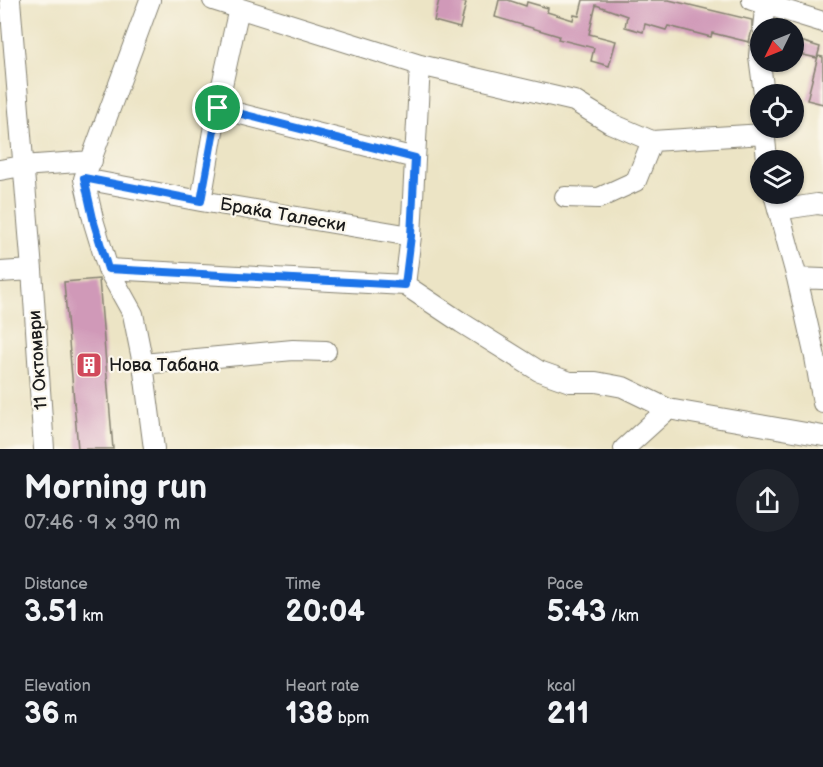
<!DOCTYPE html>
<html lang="en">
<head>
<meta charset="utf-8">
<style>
	body { margin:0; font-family:"Balsamiq Sans",sans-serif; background:#20242c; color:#f1f3f6; height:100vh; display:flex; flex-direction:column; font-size:22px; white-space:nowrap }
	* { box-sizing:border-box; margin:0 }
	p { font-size:20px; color:#9ea1a6 }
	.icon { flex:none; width:33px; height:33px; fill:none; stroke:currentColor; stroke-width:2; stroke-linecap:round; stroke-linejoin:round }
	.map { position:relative; height:449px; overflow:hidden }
	.details { display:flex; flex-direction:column; background:#171b24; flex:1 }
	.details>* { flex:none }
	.needle { width:39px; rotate:227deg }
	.tools { position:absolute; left:750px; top:18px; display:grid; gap:12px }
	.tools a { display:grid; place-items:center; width:54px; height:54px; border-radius:50%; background:#171b24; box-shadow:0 2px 4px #0004; font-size:30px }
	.pin { position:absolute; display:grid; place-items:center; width:51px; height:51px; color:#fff; margin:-26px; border:3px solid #fff; border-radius:50%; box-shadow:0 2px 6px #0007 }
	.round { display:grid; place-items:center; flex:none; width:63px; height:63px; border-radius:32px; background:#20242c }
	.summary { display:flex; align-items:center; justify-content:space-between; height:102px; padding:0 24px }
	h1 { font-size:33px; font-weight:800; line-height:45px }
	.metrics { display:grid; grid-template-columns:repeat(3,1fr); gap:9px; height:102px; padding:6px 24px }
	.metrics div { display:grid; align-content:center }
	.metrics b { font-size:30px; font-weight:800 }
	.metrics small { font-size:16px; font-weight:400 }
	.metrics p { font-size:16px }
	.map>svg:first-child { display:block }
	.building { fill:#d099b8 }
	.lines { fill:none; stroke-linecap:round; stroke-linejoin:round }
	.minor-casing { stroke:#848070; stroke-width:22 }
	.minor { stroke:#fff; stroke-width:20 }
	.route-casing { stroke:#fff; stroke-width:12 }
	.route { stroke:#1a73e8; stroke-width:8 }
	.labels { text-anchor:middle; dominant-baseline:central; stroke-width:4.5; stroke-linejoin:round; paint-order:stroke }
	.street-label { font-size:18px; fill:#1c1c1c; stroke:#fbf7ec }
	.poi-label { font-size:18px; fill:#1c1c1c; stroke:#fbf7ec; text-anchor:start }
</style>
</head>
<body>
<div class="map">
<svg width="823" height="449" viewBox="0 0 823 449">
	<rect width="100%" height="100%" fill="#fbf7ec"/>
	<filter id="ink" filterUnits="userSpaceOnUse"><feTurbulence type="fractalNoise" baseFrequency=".0167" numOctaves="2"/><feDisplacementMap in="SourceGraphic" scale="12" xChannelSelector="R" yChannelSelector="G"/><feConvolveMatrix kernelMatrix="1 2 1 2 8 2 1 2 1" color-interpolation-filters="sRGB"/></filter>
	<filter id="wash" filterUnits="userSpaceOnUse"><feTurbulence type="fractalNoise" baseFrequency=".008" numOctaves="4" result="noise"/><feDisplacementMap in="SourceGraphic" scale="24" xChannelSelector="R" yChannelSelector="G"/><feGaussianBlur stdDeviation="1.35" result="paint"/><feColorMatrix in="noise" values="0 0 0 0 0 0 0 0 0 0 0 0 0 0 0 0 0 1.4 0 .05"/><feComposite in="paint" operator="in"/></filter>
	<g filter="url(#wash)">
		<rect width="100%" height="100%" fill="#ece4c5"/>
		<g id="blocks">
			<path class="building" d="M439,0H455L466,3L460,28L434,21Z
				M499,0H508L526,6L527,2L548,8L547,12L573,20L574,15L579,16L583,0H669L752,20V30L749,42L712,33L711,37L668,26L666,30L645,24L643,32L625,27L627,16L596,5L589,34L616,41L609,66L591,61L594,48L558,39L559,36L495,17Z
				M794,39L820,47L817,58L794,53Z
				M818,56L823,57V104L807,100Z
				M99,279L113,449H78L64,282Z"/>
		</g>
	</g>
	<g filter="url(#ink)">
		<use href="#blocks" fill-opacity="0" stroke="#848070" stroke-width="1.5"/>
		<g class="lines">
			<g class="minor-casing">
				<path id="minor" d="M10,0L32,270L44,449
					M150,0L84,179L94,223L108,269L133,314L143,364L154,449
					M213,0L420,65L574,101L610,123L652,141L764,134
					M752,0L823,22
					M763,28L766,0
					M760,47L759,56L764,94
					M217,108L415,158
					M764,128L767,160
					M0,170L22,166L92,161
					M84,179L201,201L411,236
					M774,194L797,278L815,357L823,403
					M565,197L599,198L636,181L652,141
					M201,201L217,108L239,8
					M778,210L817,204L823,205
					M108,269L405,285L462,323L539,371L570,382H596L623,387L668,409L823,436
					M0,272L32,270
					M797,278L823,279
					M405,285L411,236L420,65
					M143,364L293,350L326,351
					M624,449L668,409"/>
			</g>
			<use href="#minor" class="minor"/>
		</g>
	</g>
	<g class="lines" filter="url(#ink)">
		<g class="route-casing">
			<path id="route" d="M218,108L415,158L411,236L405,285L108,269L94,223L84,178L201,201Z"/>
		</g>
		<use href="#route" class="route"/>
	</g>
	<defs>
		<g id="building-square" transform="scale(1.35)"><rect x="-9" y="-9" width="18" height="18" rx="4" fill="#d1495b" stroke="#fbf7ec"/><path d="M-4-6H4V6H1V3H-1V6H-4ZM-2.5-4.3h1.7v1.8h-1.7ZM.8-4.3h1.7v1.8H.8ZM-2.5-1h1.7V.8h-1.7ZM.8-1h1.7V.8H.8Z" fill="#fff"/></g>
	</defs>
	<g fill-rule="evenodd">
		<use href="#building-square" x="89" y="365"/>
	</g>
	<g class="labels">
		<g class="street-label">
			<text transform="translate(283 215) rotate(10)">Браќа Талески</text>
			<text transform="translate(38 360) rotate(-94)">11 Октомври</text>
		</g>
		<g class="poi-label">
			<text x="109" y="365">Нова Табана</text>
		</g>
	</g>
</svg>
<div class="tools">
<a><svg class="needle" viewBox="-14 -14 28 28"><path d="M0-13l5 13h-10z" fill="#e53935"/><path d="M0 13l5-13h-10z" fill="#9ea1a6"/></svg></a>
<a><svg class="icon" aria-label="locate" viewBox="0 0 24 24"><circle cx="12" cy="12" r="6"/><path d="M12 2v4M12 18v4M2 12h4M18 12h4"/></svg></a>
<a><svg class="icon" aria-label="layers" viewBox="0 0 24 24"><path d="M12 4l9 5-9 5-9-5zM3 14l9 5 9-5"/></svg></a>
</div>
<div class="pin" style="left:218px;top:108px;background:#1e9e55"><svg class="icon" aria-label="arrive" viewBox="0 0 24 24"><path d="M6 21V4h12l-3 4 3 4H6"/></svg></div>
</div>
<section class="details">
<div class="summary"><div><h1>Morning run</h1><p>07:46 · 9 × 390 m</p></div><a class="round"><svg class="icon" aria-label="share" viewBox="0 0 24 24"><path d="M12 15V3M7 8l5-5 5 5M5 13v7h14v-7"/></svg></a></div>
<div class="metrics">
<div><p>Distance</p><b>3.51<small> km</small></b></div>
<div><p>Time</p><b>20:04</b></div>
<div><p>Pace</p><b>5:43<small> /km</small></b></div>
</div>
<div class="metrics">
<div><p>Elevation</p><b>36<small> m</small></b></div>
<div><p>Heart rate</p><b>138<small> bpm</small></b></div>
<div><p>kcal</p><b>211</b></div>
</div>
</section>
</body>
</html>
